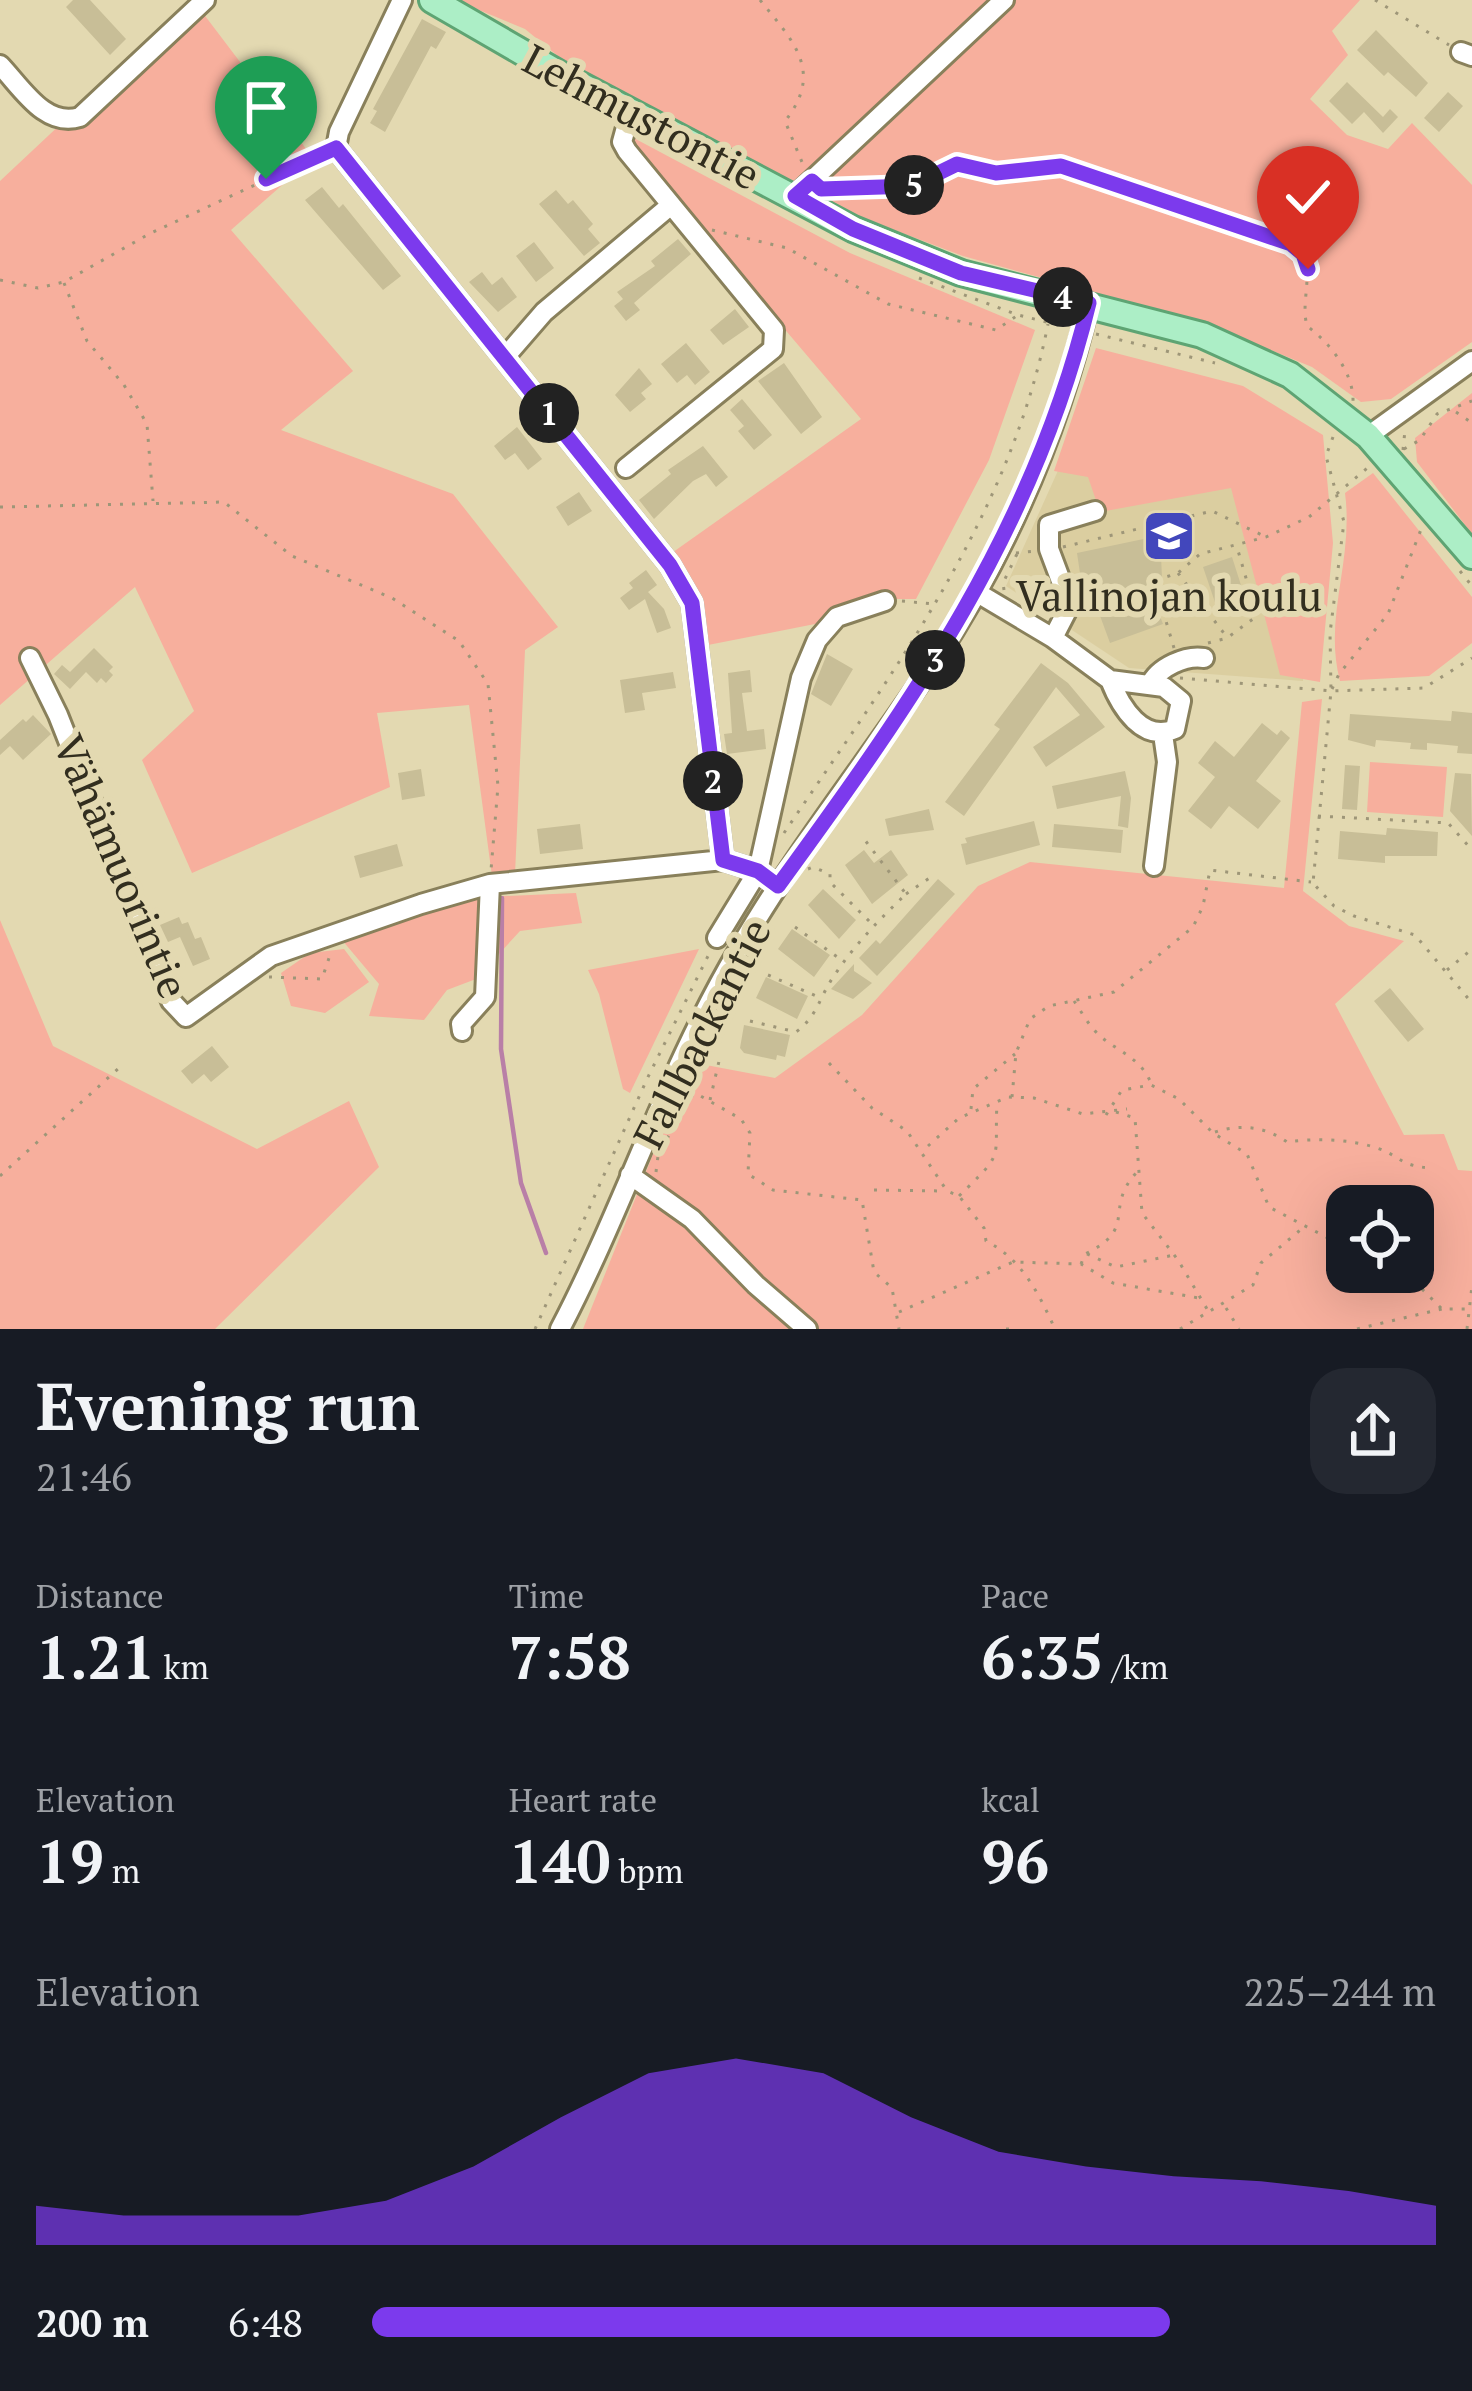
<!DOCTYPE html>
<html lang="en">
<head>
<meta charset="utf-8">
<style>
	body { margin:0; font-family:"PT Serif",serif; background:#242831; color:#f1f3f6; height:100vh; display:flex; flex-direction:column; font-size:45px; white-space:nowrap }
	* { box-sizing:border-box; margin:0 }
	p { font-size:39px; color:#9ea1a6 }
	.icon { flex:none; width:66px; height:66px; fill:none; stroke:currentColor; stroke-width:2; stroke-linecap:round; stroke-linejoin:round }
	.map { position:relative; height:1329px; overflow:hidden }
	.details { display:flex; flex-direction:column; background:#171b24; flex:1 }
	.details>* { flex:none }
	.buttons { position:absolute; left:1326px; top:1185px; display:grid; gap:24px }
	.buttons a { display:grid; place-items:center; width:108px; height:108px; border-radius:24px; background:#171b24; box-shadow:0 12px 48px #0002; font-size:60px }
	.pin { position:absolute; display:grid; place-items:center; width:102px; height:102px; color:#fff; margin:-123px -51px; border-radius:50% 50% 50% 0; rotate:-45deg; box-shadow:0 0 12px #0007 }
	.pin .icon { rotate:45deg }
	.km { position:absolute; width:60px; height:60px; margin:-30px; border-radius:50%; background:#222; color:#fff; font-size:33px; line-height:60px; text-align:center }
	.round { display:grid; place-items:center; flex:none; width:126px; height:126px; border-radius:36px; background:#242831 }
	.overview { display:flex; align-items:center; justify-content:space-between; height:204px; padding:0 36px }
	h1 { font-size:66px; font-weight:600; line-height:90px }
	.metrics { display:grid; grid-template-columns:repeat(3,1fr); gap:18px; height:204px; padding:12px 36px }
	.metrics div { display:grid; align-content:center }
	.metrics b { font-size:60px; font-weight:600 }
	.metrics small { font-size:33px; font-weight:400 }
	.metrics p { font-size:33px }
	.chart { height:336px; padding:24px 36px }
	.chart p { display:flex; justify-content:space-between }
	.chart svg { width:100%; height:216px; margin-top:12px; fill:#7c3aed; opacity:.7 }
	ul { padding:0 36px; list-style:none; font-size:39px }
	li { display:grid; grid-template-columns:192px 144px 1fr; align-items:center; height:90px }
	li i { height:30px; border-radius:15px; background:#7c3aed }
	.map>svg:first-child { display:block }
	.built { fill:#dbcea0 }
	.green { fill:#f7af9d; fill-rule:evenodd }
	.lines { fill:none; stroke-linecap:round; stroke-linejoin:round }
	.stream { stroke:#b97fa7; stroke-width:4.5 }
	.building { fill:#c8be97 }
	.minor-casing { stroke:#89805b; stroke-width:24 }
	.major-casing { stroke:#5ea473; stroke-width:30 }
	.path { stroke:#9e9678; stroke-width:3; stroke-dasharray:3 9; stroke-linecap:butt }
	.minor { stroke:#fff; stroke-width:18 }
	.major { stroke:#aceec6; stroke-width:24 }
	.route-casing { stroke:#fff; stroke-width:24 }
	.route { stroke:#7c3aed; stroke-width:15 }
	.labels { text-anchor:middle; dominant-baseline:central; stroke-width:12; stroke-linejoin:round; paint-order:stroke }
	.street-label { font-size:42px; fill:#322e1f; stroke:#e3d9b1 }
	.poi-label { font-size:42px; fill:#322e1f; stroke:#e3d9b1 }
</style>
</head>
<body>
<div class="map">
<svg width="1472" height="1329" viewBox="0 0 1472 1329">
	<rect width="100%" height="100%" fill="#e3d9b1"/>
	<path class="built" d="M1070,444L1313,451L1303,681L1129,668L1006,586Z"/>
	<path class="green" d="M193,0L313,158L231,230L353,371L281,430L453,494L558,627L525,650L515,874L492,876L469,705L377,713L390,787L192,873L142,760L194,711L135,587L0,705V181Z
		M455,0H1360L1332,31L1348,55L1310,99L1347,135L1388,149L1412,123L1472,185V342L1391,399L1361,402L1312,367L1202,322L963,256L860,217L575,70L525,29Z
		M630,136L850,253L1035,330L989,460L916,599H885L830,621L708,645L701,595L669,555L861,419L628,145Z
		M1096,348L1243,386L1323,435L1333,543L1320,682L1280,675L1231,488L1100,512L1088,477L1054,471Z
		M1472,393V534L1417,462L1415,438Z
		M1373,473L1472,597V643L1429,676L1340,681C1323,617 1354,562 1345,493Z
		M1322,699L1303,891L1349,926L1404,941L1335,1004L1404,1135L1444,1134L1458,1170L1472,1171V1329H583L690,1062L775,1078L862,1015L978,886L1030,862L1284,888L1302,702ZM1347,1206H1413V1272H1347Z
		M1370,762L1447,767L1443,817L1367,812Z
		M576,893L582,923L520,931L476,979L447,990L424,1020L369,1016L379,984L342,940L482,897Z
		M0,920L53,1046L257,1149L349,1101L379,1167L215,1329H0Z
		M344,949L369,982L325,1013L291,1006L281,973L310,953Z
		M699,949L630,1093L623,1089L599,994L588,970Z"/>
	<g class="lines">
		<path class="stream" d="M502,898L501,1049L521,1183L546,1253"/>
	</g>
	<path class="building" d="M73,0H90L126,39L110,55L66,7Z
		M422,19L446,32L436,49L431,46L385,132L370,123L377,111L373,109Z
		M1376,30L1428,83L1416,97L1388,72L1384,76L1357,50Z
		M1347,82L1383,117L1390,109L1398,117L1383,133L1364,112L1352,124L1329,101Z
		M1448,92L1463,106L1439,132L1424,118Z
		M322,187L339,208L343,204L401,276L383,290L305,200Z
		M556,190L568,204L573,200L593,224L588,229L600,243L584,256L539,204Z
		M678,239L691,254L634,303L640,310L626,321L614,306L623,299L617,292L655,266L651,261Z
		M534,242L554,268L536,282L516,256Z
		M482,272L492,285L502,277L517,297L498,312L469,282Z
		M735,309L749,327L723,345L710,330Z
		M686,343L710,372L695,385L687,375L677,383L661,364Z
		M784,363L822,417L801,434L758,381Z
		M639,368L652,384L641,393L646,399L630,412L615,395Z
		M742,399L772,435L754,450L738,431L744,426L730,410Z
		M517,427L542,459L528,470L515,453L505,460L494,446Z
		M703,446L728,477L716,487L706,474L693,481L654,519L639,500L671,474L668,470Z
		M579,492L592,511L568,526L556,507Z
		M1172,533L1175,554L1161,556L1162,578L1146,580L1163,624L1110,643L1099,613L1103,612L1098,590L1092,584L1082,587L1077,553Z
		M1232,557L1247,604L1219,614L1203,567Z
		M646,570L657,585L648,592L664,609L671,628L657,633L645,599L629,610L620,598L633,588L629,583Z
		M94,648L113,667L109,671L113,675L106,683L101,678L97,683L86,672L70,689L54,674L62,665L70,672Z
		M827,654L853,669L831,706L811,694Z
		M1041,663L1068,683L1105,727L1046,767L1033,747L1080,715L1056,687L964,816L945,802L1000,729L994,725Z
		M750,670L752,692L742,693L747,731L764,729L766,749L727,754L724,734L732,733L728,673Z
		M673,672L676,688L642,693L645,710L625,713L620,680Z
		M1452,711L1472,713V754L1457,753L1458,746L1427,743V750L1410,749L1411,743L1376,740L1375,747L1348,740L1350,714L1451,721Z
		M33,715L51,734L23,760L10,746L0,755V740L23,719L26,722Z
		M1262,723L1277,735L1281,730L1290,738L1256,781L1281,801L1258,829L1229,806L1211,829L1188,811L1215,777L1198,763L1215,741L1234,757Z
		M1345,765L1360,766L1357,810L1342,809Z
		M421,769L425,796L402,800L398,773Z
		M1125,771L1131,798L1128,828L1118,826L1121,796L1057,809L1052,786Z
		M1455,773L1471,774L1472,836L1450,811Z
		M929,809L934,830L889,836L885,819Z
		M1034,821L1040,845L966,865L961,844L967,843L965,838Z
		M580,824L583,849L540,854L537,829Z
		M1054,824L1123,830L1121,853L1052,847Z
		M1387,828L1438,832L1437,856H1385V863L1338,859L1340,831L1386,835Z
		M397,844L403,866L360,878L354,856Z
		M864,850L874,863L891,850L908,875L872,904L845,865Z
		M938,879L955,894L877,976L859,958L876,940L880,944Z
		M823,889L856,920L839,939L808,905Z
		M179,917L182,924L188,922L195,939L201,937L210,959L193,966L180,937L168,942L160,925Z
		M792,929L830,955L814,977L778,949Z
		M854,964V971L872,983L853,999L831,989Z
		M766,977L808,996L797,1019L756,998Z
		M1390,988L1424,1029L1408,1042L1374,1001Z
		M744,1025L790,1035L785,1057L777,1055L776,1060L744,1053L740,1048Z
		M212,1046L229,1067L211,1082L204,1074L192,1084L181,1071Z"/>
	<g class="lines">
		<g class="minor-casing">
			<path id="minor" d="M402,0L339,132L336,148L670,565L692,603L723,860L758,871L778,886
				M1461,52L1472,56
				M0,65C22,88 45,128 80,117L205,0
				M795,196L1004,0
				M505,357L544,312L671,205
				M1368,436L1472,361
				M626,468L773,349L774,330L627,151L622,142L630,113
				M976,592L1053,638L1110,680
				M1053,638L1070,605L1049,549V525L1095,511
				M30,658L58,715L171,1001L186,1017L271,956L421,904L490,884L723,860
				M1110,680L1164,687L1181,701L1175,729C1143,743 1121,708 1110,680Z
				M1150,685C1158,667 1186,655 1204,658
				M1154,866L1167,762L1163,734
				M717,938L758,871L801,678L817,640L837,617L885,601
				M462,1031L461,1024L485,997L490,884
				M630,1175L692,1219L756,1285L807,1329
				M560,1329C625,1205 667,1070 739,949C797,849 870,758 934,662C1007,552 1059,432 1089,303"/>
		</g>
		<g class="major-casing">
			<path id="major" d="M432,0L558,73L853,229L961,273L1202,335L1290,375L1368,436L1472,556"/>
		</g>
		<path class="path" d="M760,0C792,40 825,71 785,121L804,167
			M1375,0L1449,45
			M826,189L912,186L957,163L996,173L1061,166L1291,244C1320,267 1299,296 1307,326C1330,343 1354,373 1353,402
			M712,230L787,248L888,304L996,330L1018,315
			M919,278L1018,315L1063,326
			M0,280L38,288L64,282L149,234L324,153
			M64,283L87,341L124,385L147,424L153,501
			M1096,334L1215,363
			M1456,412L1472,423
			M1333,437L1326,456L1344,522L1330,633L1331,691L1313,883L1334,906L1354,916L1415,935L1472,1003
			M1404,449L1420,440L1437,414L1472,401
			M1403,450L1405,430
			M0,507L224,502L292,556L392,598L459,641L488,684L498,786L491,870
			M1063,547L1212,511L1264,536
			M1016,553L1036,551
			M1460,571L1472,586
			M1178,573L1226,636
			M1004,590L1003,583L1017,554
			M902,601L934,604
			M1208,643L1227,638L1257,616L1237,547
			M1174,648L1154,581L1178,573L1200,554L1266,537L1309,517L1371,465
			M1180,678L1331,691L1424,688L1472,658
			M1332,689L1339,674L1388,614L1422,527
			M1318,816L1448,823L1472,850
			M784,833C892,673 1010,517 1048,324
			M808,869L813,867L830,874V882L872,924
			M906,894L934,875
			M795,927L843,961
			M1447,970L1472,949
			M768,975L821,998
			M269,977L322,979L330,955
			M1074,1001C1081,1011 1089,1026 1099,1035C1118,1052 1140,1057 1151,1083
			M750,1021L796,1032C818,1016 819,997 834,976C854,945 880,919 906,894L861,835
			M829,1063L872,1108L907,1131L947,1191L959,1196L984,1228L986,1241C1022,1259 1039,1294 1055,1329
			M1012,1097L1016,1053L1030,1019L1049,1006L1114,992L1193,927L1203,906L1210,870L1311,882
			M710,1100L720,1057
			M971,1109L973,1089L1015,1054
			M1116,1112L1135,1118L1142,1213L1178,1260L1210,1314
			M1106,1115L1122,1090L1151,1085L1179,1099L1213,1133L1247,1154L1269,1207L1347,1248
			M1215,1132C1240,1124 1265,1126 1287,1142C1315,1138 1350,1139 1377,1148C1401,1156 1399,1166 1431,1168
			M928,1146L959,1118L1008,1097L1034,1098L1083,1114L1127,1109
			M656,1172L658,1156L689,1097L697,1094L741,1119L750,1133L748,1174L773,1190L862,1200L874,1272L892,1288L899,1329
			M0,1176L119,1068
			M874,1190L945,1191
			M959,1196C1006,1150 994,1163 997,1102
			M1087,1254L1116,1267L1174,1255
			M1081,1264L1085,1254C1139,1228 1103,1210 1136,1173
			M1405,1272L1442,1309H1472
			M1226,1308L1239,1329
			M899,1312L1013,1262L1081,1264L1113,1283L1199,1298
			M535,1329L647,1079L711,950
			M1006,1329H1016
			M1180,1329L1253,1285L1261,1263L1305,1226
			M1357,1329L1442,1309
			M1467,1329L1472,1286"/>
		<use href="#minor" class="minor"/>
		<use href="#major" class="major"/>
	</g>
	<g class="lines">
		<g class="route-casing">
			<path id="route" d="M266,179L336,148L670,565L692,603L723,860L758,871L778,886C913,701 1034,530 1089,303L961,273L853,229L795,196L812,181L821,189L912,186L957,164L996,173L1061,166L1291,244L1303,254L1308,269"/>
		</g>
		<use href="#route" class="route"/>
	</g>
	<defs>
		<g id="school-square" transform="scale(2.7)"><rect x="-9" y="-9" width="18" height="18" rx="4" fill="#4247bc" stroke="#e3d9b1"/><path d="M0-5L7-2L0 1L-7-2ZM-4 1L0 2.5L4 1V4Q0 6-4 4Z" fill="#fff"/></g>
	</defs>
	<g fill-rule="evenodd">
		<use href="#school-square" x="1169" y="536"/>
	</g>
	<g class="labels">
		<g class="street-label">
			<text transform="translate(642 116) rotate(28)">Lehmustontie</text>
			<text transform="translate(122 866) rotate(67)">Vähämuorintie</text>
			<text transform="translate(701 1033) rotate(-63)">Fallbackantie</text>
		</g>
		<g class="poi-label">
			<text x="1169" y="595">Vallinojan koulu</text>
		</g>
	</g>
</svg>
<div class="buttons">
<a><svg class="icon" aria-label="locate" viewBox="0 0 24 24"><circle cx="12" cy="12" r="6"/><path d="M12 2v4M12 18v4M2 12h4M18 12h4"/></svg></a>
</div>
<div class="pin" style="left:266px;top:179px;background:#1e9e55"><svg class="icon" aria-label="arrive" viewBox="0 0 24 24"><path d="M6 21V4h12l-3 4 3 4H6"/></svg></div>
<div class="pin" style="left:1308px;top:269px;background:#d93025"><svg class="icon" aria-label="check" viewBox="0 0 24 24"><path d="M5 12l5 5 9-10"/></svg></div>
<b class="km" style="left:549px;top:413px">1</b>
<b class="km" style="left:713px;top:781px">2</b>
<b class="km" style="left:935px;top:660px">3</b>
<b class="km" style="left:1063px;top:297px">4</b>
<b class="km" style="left:914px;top:185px">5</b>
</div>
<section class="details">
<div class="overview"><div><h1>Evening run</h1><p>21:46</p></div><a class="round"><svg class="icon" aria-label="share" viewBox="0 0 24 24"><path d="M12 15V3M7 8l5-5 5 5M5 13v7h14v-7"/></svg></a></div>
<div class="metrics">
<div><p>Distance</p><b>1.21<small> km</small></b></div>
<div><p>Time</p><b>7:58</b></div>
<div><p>Pace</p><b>6:35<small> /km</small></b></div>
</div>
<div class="metrics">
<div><p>Elevation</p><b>19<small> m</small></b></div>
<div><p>Heart rate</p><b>140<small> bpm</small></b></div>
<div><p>kcal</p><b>96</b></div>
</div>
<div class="chart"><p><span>Elevation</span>225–244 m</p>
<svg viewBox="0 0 160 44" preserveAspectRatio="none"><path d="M0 44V36L10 38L20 38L30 38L40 35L50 28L60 18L70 9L80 6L90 9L100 18L110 25L120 28L130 30L140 31L150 33L160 36V44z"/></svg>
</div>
<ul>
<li><b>200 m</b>6:48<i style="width:75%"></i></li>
</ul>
</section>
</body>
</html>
